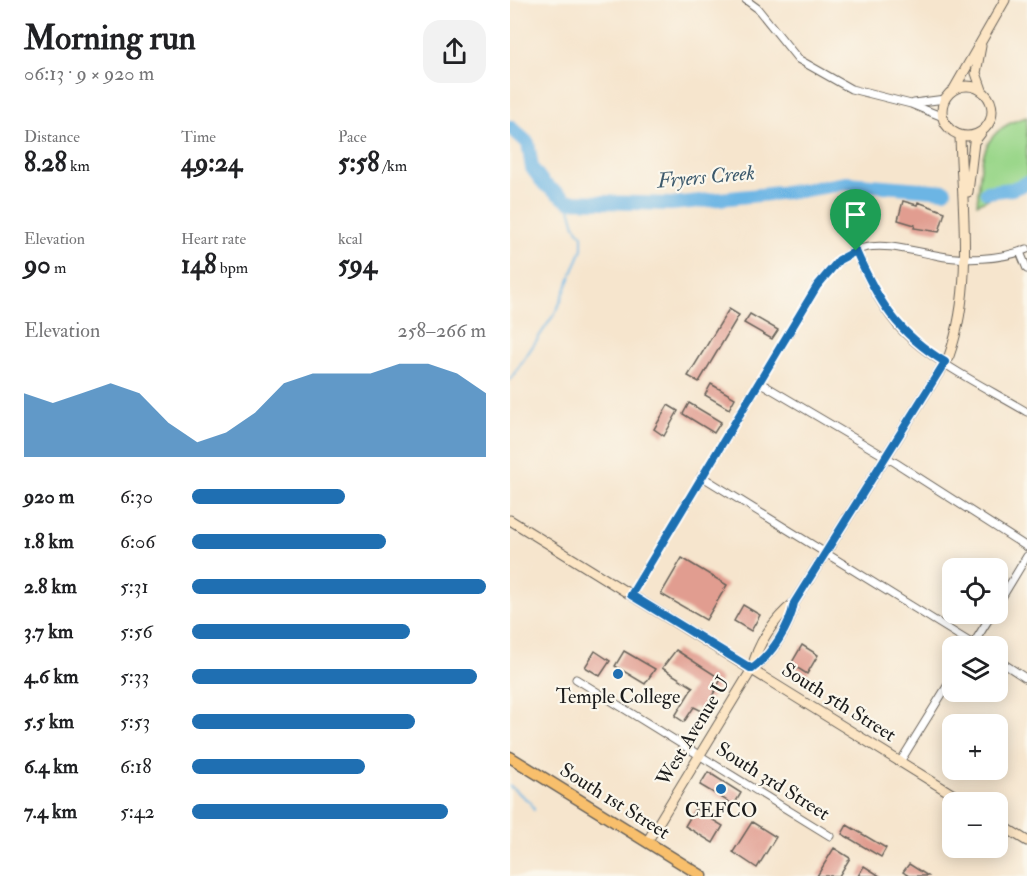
<!DOCTYPE html>
<html lang="en">
<head>
<meta charset="utf-8">
<style>
	body { margin:0; font-family:"IM FELL Double Pica",serif; background:#f2f2f2; color:#202124; height:100vh; display:flex; flex-direction:column; font-size:22px; white-space:nowrap }
	* { box-sizing:border-box; margin:0 }
	p { font-size:20px; color:#757577 }
	.icon { flex:none; width:33px; height:33px; fill:none; stroke:currentColor; stroke-width:2; stroke-linecap:round; stroke-linejoin:round }
	.map { position:relative; flex:1; overflow:hidden }
	.side { display:flex; flex-direction:column; background:#fff; width:510px }
	.side>* { flex:none }
	.tools { position:absolute; left:432px; top:558px; display:grid; gap:12px }
	.tools a { display:grid; place-items:center; width:66px; height:66px; border-radius:12px; background:#fff; box-shadow:0 3px 15px #0003; font-size:30px }
	.pin { position:absolute; display:grid; place-items:center; width:51px; height:51px; color:#fff; margin:-62px -26px; border-radius:50% 50% 50% 0; rotate:-45deg; box-shadow:0 0 6px #0007 }
	.pin .icon { rotate:45deg }
	.round { display:grid; place-items:center; flex:none; width:63px; height:63px; border-radius:18px; background:#f2f2f2 }
	.head { display:flex; align-items:center; justify-content:space-between; height:102px; padding:0 24px }
	h1 { font-size:33px; font-weight:700; line-height:45px }
	.metrics { display:grid; grid-template-columns:repeat(3,1fr); gap:9px; height:102px; padding:6px 24px }
	.metrics div { display:grid; align-content:center }
	.metrics b { font-size:26px; font-weight:700 }
	.metrics small { font-size:16px; font-weight:400 }
	.metrics p { font-size:16px }
	.chart { height:168px; padding:12px 24px }
	.chart p { display:flex; justify-content:space-between }
	.chart svg { width:100%; height:108px; margin-top:6px; fill:#1f6fb2; opacity:.7 }
	ul { padding:0 24px; list-style:none; font-size:20px }
	li { display:grid; grid-template-columns:96px 72px 1fr; align-items:center; height:45px }
	li i { height:15px; border-radius:8px; background:#1f6fb2 }
	main { display:flex; flex:1; min-height:0 }
	.map>svg:first-child { display:block }
	.green { fill:#9bd78b; stroke:#5c7a54; stroke-width:1.5 }
	.lines { fill:none; stroke-linecap:round; stroke-linejoin:round }
	.stream { stroke:#6cb5e4; stroke-width:2 }
	.river { stroke:#6cb5e4; stroke-width:14 }
	.building { fill:#e19d90 }
	.street-casing { stroke:#68625a; stroke-width:9 }
	.secondary-casing { stroke:#68625a; stroke-width:11 }
	.primary-casing { stroke:#68625a; stroke-width:13 }
	.street { stroke:#fff; stroke-width:7 }
	.secondary { stroke:#fce5c4; stroke-width:9 }
	.primary { stroke:#f8bf6c; stroke-width:10 }
	.route-casing { stroke:#fff; stroke-width:12 }
	.route { stroke:#1f6fb2; stroke-width:8 }
	.poi-dot { fill:#1f6fb2; stroke:#fbf7ec; stroke-width:2 }
	.labels { text-anchor:middle; dominant-baseline:central; stroke-width:4.5; stroke-linejoin:round; paint-order:stroke }
	.poi-label { font-size:20px; fill:#1c1c1c; stroke:#fbf7ec }
	.street-label { font-size:20px; fill:#1c1c1c; stroke:#fbf7ec }
	.water-label { font-size:21px; font-style:italic; fill:#3c596c; stroke:#fbf7ec }
</style>
</head>
<body>
<main>
<section class="side">
<div class="head"><div><h1>Morning run</h1><p>06:13 · 9 × 920 m</p></div><a class="round"><svg class="icon" aria-label="share" viewBox="0 0 24 24"><path d="M12 15V3M7 8l5-5 5 5M5 13v7h14v-7"/></svg></a></div>
<div class="metrics">
<div><p>Distance</p><b>8.28<small> km</small></b></div>
<div><p>Time</p><b>49:24</b></div>
<div><p>Pace</p><b>5:58<small> /km</small></b></div>
</div>
<div class="metrics">
<div><p>Elevation</p><b>90<small> m</small></b></div>
<div><p>Heart rate</p><b>148<small> bpm</small></b></div>
<div><p>kcal</p><b>594</b></div>
</div>
<div class="chart"><p><span>Elevation</span>258–266 m</p>
<svg viewBox="0 0 160 44" preserveAspectRatio="none"><path d="M0 44V18L10 22L20 18L30 14L40 18L50 30L60 38L70 34L80 26L90 14L100 10L110 10L120 10L130 6L140 6L150 10L160 18V44z"/></svg>
</div>
<ul>
<li><b>920 m</b>6:30<i style="width:52%"></i></li>
<li><b>1.8 km</b>6:06<i style="width:66%"></i></li>
<li><b>2.8 km</b>5:31<i style="width:100%"></i></li>
<li><b>3.7 km</b>5:56<i style="width:74%"></i></li>
<li><b>4.6 km</b>5:33<i style="width:97%"></i></li>
<li><b>5.5 km</b>5:53<i style="width:76%"></i></li>
<li><b>6.4 km</b>6:18<i style="width:59%"></i></li>
<li><b>7.4 km</b>5:42<i style="width:87%"></i></li>
</ul>
</section>
<div class="map">
<svg width="517" height="876" viewBox="0 0 517 876">
	<rect width="100%" height="100%" fill="#fbf7ec"/>
	<filter id="ink" filterUnits="userSpaceOnUse"><feTurbulence type="fractalNoise" baseFrequency=".0167" numOctaves="2"/><feDisplacementMap in="SourceGraphic" scale="12" xChannelSelector="R" yChannelSelector="G"/><feConvolveMatrix kernelMatrix="1 2 1 2 8 2 1 2 1" color-interpolation-filters="sRGB"/></filter>
	<filter id="wash" filterUnits="userSpaceOnUse"><feTurbulence type="fractalNoise" baseFrequency=".008" numOctaves="4" result="noise"/><feDisplacementMap in="SourceGraphic" scale="24" xChannelSelector="R" yChannelSelector="G"/><feGaussianBlur stdDeviation="1.35" result="paint"/><feColorMatrix in="noise" values="0 0 0 0 0 0 0 0 0 0 0 0 0 0 0 0 0 1.4 0 .05"/><feComposite in="paint" operator="in"/></filter>
	<g filter="url(#wash)">
		<rect width="100%" height="100%" fill="#f6e5cd"/>
		<path class="green" d="M517,117V181L467,204C472,161 468,130 517,117Z"/>
		<g class="lines">
			<path class="stream" d="M0,380L47,310L72,249V235L65,226L58,201
				M0,786L21,803L24,810"/>
			<path class="river" d="M0,127L18,143L22,168L34,184L58,201L161,204L288,191L337,183L435,191
				M477,192L502,189L517,183"/>
		</g>
		<g id="blocks">
			<path class="building" d="M393,201L407,205L408,202L435,212L429,232L404,228L405,225L388,220Z
				M219,309L229,315L189,382L178,376Z
				M240,314L268,330L262,339L234,323Z
				M201,384L225,398L219,409L195,395Z
				M179,403L211,422L204,433L173,414Z
				M158,405L168,411L154,436L144,429Z
				M172,558L217,585L196,620L151,594Z
				M233,605L250,615L241,631L224,621Z
				M292,645L308,655L297,674L281,664Z
				M166,650L211,679L194,712L184,707L174,722L165,716L183,687L152,668Z
				M85,651L100,661L90,676L75,667Z
				M114,651L145,669L135,684L105,666Z
				M198,772L231,793L224,805L190,785Z
				M185,809L213,826L203,843L175,826Z
				M242,822L266,837L247,868L223,852Z
				M337,825L376,848L371,857L332,834Z
				M324,848L340,858L329,876H307Z
				M399,864L418,876H399L393,872Z
				M354,866L370,876H348Z"/>
		</g>
	</g>
	<g filter="url(#ink)">
		<use href="#blocks" fill-opacity="0" stroke="#68625a" stroke-width="1.5"/>
		<g class="lines">
			<g class="street-casing">
				<path id="street" d="M236,0L247,8L288,59L341,89L401,104L433,117
					M404,103L435,99
					M346,251C357,277 368,302 386,324C416,359 477,388 517,412
					M510,252L517,269
					M249,382L386,463L517,547
					M191,476L466,646
					M121,595L307,286C345,234 369,244 425,255C453,261 491,260 517,249
					M488,604L517,556
					M462,646L482,614
					M488,660L517,679
					M66,679L320,836
					M390,762L442,678"/>
			</g>
			<g class="secondary-casing">
				<path id="secondary" d="M471,46L466,73L472,90
					M432 111a25 25 0 1 1 50 0a25 25 0 1 1-50 0Z
					M444,89L495,0
					M458,192L464,142L471,133
					M0,520L455,802
					M242,669C261,655 280,627 284,603
					M488,823L517,841
					M137,842L242,669C247,644 264,619 284,603L439,356C464,286 452,208 450,136"/>
			</g>
			<g class="primary-casing">
				<path id="primary" d="M0,757L192,876"/>
			</g>
			<use href="#street" class="street"/>
			<use href="#secondary" class="secondary"/>
			<use href="#primary" class="primary"/>
		</g>
	</g>
	<g class="lines" filter="url(#ink)">
		<g class="route-casing">
			<path id="route" d="M346,251C368,301 387,333 435,362L284,603C280,627 261,655 242,669L121,595L307,286L329,260Z"/>
		</g>
		<use href="#route" class="route"/>
	</g>
	<g class="poi-dot">
		<circle cx="108" cy="674" r="6"/>
		<circle cx="211" cy="789" r="6"/>
	</g>
	<g class="labels">
		<g class="poi-label">
			<text x="108" y="696">Temple College</text>
			<text x="211" y="810">CEFCO</text>
		</g>
		<g class="street-label">
			<text transform="translate(329 702) rotate(32)">South 5th Street</text>
			<text transform="translate(183 731) rotate(-59)">West Avenue U</text>
			<text transform="translate(263 781) rotate(32)">South 3rd Street</text>
			<text transform="translate(105 801) rotate(32)">South 1st Street</text>
		</g>
		<g class="water-label">
			<text transform="translate(196 177) rotate(-5)">Fryers Creek</text>
		</g>
	</g>
</svg>
<div class="tools">
<a><svg class="icon" aria-label="locate" viewBox="0 0 24 24"><circle cx="12" cy="12" r="6"/><path d="M12 2v4M12 18v4M2 12h4M18 12h4"/></svg></a>
<a><svg class="icon" aria-label="layers" viewBox="0 0 24 24"><path d="M12 4l9 5-9 5-9-5zM3 14l9 5 9-5"/></svg></a>
<a>+</a>
<a>−</a>
</div>
<div class="pin" style="left:346px;top:251px;background:#1e9e55"><svg class="icon" aria-label="arrive" viewBox="0 0 24 24"><path d="M6 21V4h12l-3 4 3 4H6"/></svg></div>
</div>
</main>
</body>
</html>
